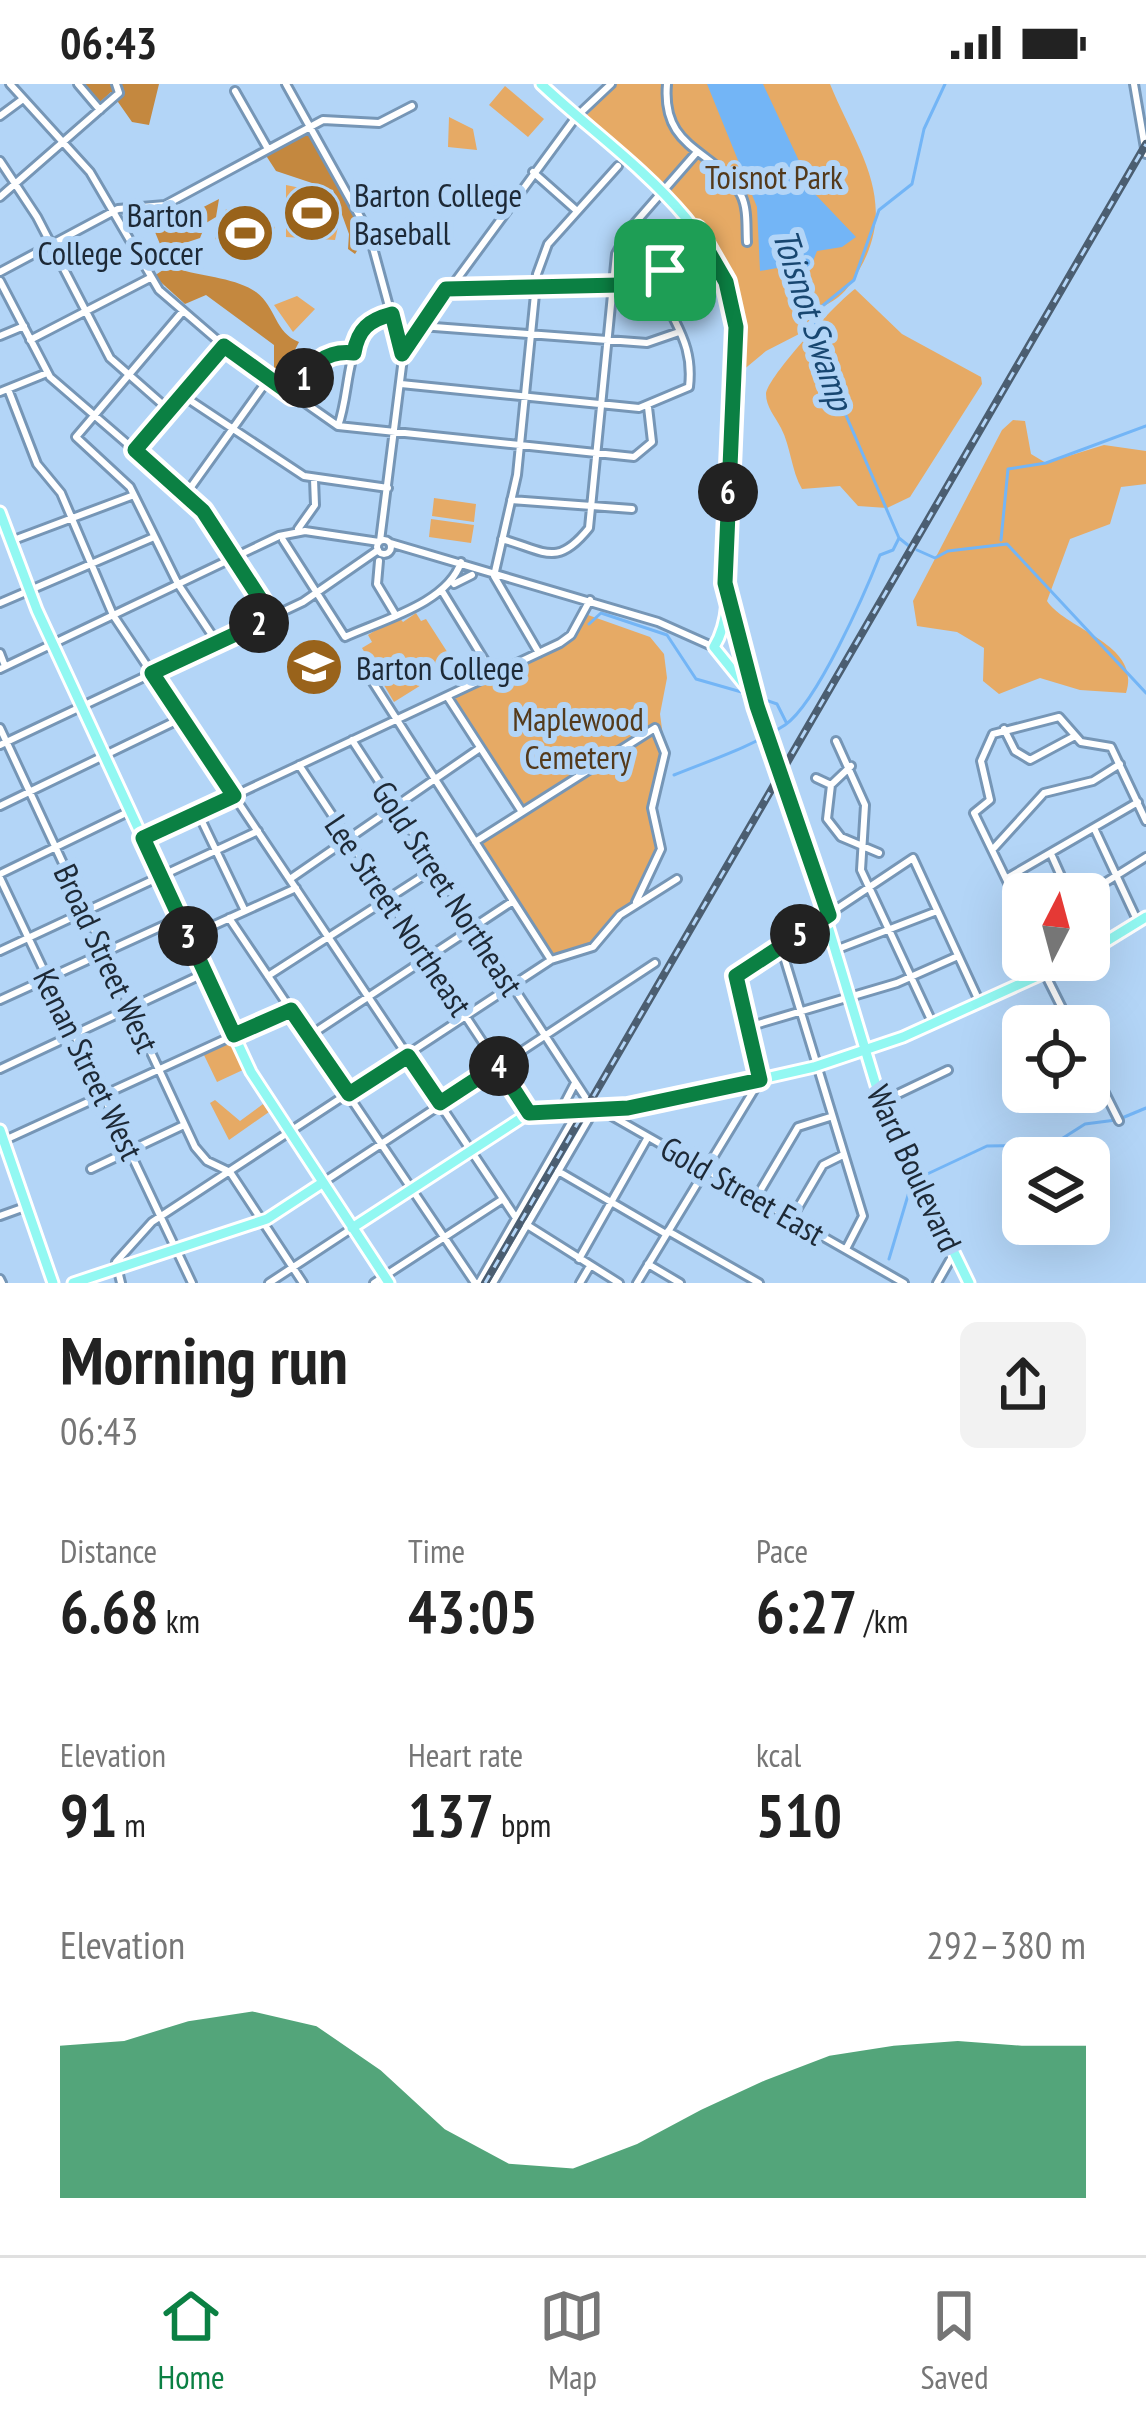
<!DOCTYPE html>
<html lang="en">
<head>
<meta charset="utf-8">
<style>
	body { margin:0; font-family:"PT Sans Narrow",sans-serif; background:#f2f2f2; color:#222; height:100vh; display:flex; flex-direction:column; font-size:45px; white-space:nowrap }
	* { box-sizing:border-box; margin:0 }
	p { font-size:39px; color:#767676 }
	.icon { flex:none; width:66px; height:66px; fill:none; stroke:currentColor; stroke-width:2; stroke-linecap:round; stroke-linejoin:round }
	.map { position:relative; height:1199px; overflow:hidden }
	.sheet { display:flex; flex-direction:column; background:#fff; flex:1 }
	.sheet>* { flex:none }
	.needle { width:78px; rotate:6deg }
	.buttons { position:absolute; left:1002px; top:789px; display:grid; gap:24px }
	.buttons a { display:grid; place-items:center; width:108px; height:108px; border-radius:18px; background:#fff; box-shadow:0 12px 48px #0002; font-size:60px }
	.pin { position:absolute; display:grid; place-items:center; width:102px; height:102px; color:#fff; margin:-51px; border-radius:24px; box-shadow:0 6px 18px #0006 }
	.km { position:absolute; width:60px; height:60px; margin:-30px; border-radius:50%; background:#222; color:#fff; font-size:33px; line-height:60px; text-align:center }
	.round { display:grid; place-items:center; flex:none; width:126px; height:126px; border-radius:18px; background:#f2f2f2 }
	.headline { display:flex; align-items:center; justify-content:space-between; height:204px; padding:0 60px }
	h1 { font-size:66px; font-weight:700; line-height:90px }
	.metrics { display:grid; grid-template-columns:repeat(3,1fr); gap:18px; height:204px; padding:12px 60px }
	.metrics div { display:grid; align-content:center }
	.metrics b { font-size:60px; font-weight:700 }
	.metrics small { font-size:33px; font-weight:400 }
	.metrics p { font-size:33px }
	.chart { height:336px; padding:24px 60px }
	.chart p { display:flex; justify-content:space-between }
	.chart svg { width:100%; height:216px; margin-top:12px; fill:#0b8043; opacity:.7 }
	.status { display:flex; justify-content:space-between; align-items:center; height:84px; padding:0 60px; background:#fff; direction:ltr }
	.status svg { height:33px; fill:currentColor }
	.dock { display:flex; justify-content:space-around; align-items:center; height:168px; border-top:3px solid #e0e0e0; background:#fff; font-size:33px; color:#767676 }
	.dock a { display:grid; justify-items:center; gap:6px }
	.dock .selected { color:#0b8043 }
	.map>svg:first-child { display:block }
	.green { fill:#e6aa65 }
	.forest { fill:#c4883f }
	.water { fill:#73b5f6 }
	.lines { fill:none; stroke-linecap:round; stroke-linejoin:round }
	.stream { stroke:#73b5f6; stroke-width:3 }
	.minor-casing { stroke:#7696b6; stroke-width:12 }
	.major-casing { stroke:#fff; stroke-width:15 }
	.minor { stroke:#fff; stroke-width:6 }
	.major { stroke:#92f8f2; stroke-width:9 }
	.rail-casing { stroke:#4b5e71; stroke-width:8 }
	.rail { stroke:#b3d5f7; stroke-width:3; stroke-dasharray:9; stroke-linecap:butt }
	.major-bridge-casing { stroke:#fff; stroke-width:15; stroke-linecap:butt }
	.major-bridge { stroke:#92f8f2; stroke-width:9 }
	.route-casing { stroke:#fff; stroke-width:24 }
	.route { stroke:#0b8043; stroke-width:15 }
	.labels { text-anchor:middle; dominant-baseline:central; stroke-width:12; stroke-linejoin:round; paint-order:stroke }
	.park-label { font-size:33px; fill:#543a1b; stroke:#b3d5f7 }
	.poi-label { font-size:33px; fill:#1d2936; stroke:#b3d5f7; text-anchor:start }
	.street-label { font-size:33px; fill:#1d2936; stroke:#b3d5f7 }
	.water-label { font-size:36px; font-style:italic; fill:#184771; stroke:#b3d5f7 }
</style>
</head>
<body>
<div class="status"><b>06:43</b><svg viewBox="0 0 49 12"><path d="M0 12V9h3v3zM5 12V6h3v6zM10 12V3h3v9zM15 12V0h3v12zM26 1h20v11H26zM47 4h2v5h-2z"/></svg></div>
<div class="map">
<svg width="1146" height="1199" viewBox="0 0 1146 1199">
	<rect width="100%" height="100%" fill="#b3d5f7"/>
	<path class="green" d="M615,0H830C860,73 906,124 848,203C832,224 816,218 803,248L766,267L742,287C748,163 667,110 585,33Z
		M505,2L544,35L528,53L489,21Z
		M449,33L473,45L477,66L448,63Z
		M286,101L330,110L340,134L335,156L286,153Z
		M226,125L275,143L264,172L215,155Z
		M855,205L902,250L981,293L982,300L910,413L887,424L858,422L840,402L802,405C791,386 791,363 781,344C775,332 766,323 766,310C767,293 838,217 855,205Z
		M297,212L315,225L293,248L274,221Z
		M1013,336L1025,337L1031,370L1046,379L1104,361L1146,367V400L1121,403L1110,440L1070,455L1047,517C1066,546 1142,560 1126,609L1080,606L1040,594L999,610L983,597L984,564L957,548L917,542L913,517L1002,346Z
		M434,414L476,420L474,438L432,432Z
		M431,435L474,441L471,459L429,453Z
		M416,529L421,537L426,535L455,580L394,618L362,564L372,558L368,551L398,532L403,538Z
		M588,531L650,553L664,570L667,594L660,630L667,682L653,727L663,761L633,819L587,862L552,873L479,758L525,728L454,613L564,561Z
		M231,956L245,985L217,998L203,969Z
		M215,1016L240,1037L263,1020L269,1028L229,1056L210,1019Z"/>
	<path class="forest" d="M83,0H159L149,41L132,38L111,8L99,19Z
		M309,48L367,151L355,170L348,165L349,150L333,106L276,87L265,70Z
		M219,115L216,133L206,139L200,154L188,158L181,186C204,192 238,195 256,208C277,224 274,248 299,258L284,287L274,284V261L206,211L185,220L154,192L169,182L155,148Z"/>
	<path class="water" d="M707,0H763L814,109L856,153L842,163L817,167L804,200L783,183L760,187L757,123Z"/>
	<g class="lines">
		<path class="stream" d="M805,201L832,299L899,454L909,462
			M818,235L821,223L854,196L879,126L912,100L924,45L945,0
			M1001,456L1008,385L1046,379L1146,342
			M917,466L935,474L948,467L1007,460L1146,609
			M589,540L601,529L667,551L696,595L745,609
			M754,612L777,620L786,638
			M674,691C711,676 751,663 785,641C817,619 865,509 880,471L893,466L899,454
			M1122,1034L1146,1024
			M923,1092L987,1062L1052,1061L1085,1040L1116,1036
			M889,1175L912,1098"/>
		<g class="minor-casing">
			<path id="minor" d="M10,0L90,88L159,206L224,262L338,342L634,373L652,358L648,323
				M78,0L100,26
				M286,0L369,149L403,274L380,457
				M667,0C661,68 716,64 741,111C748,125 746,143 747,158
				M1134,0L1146,70
				M235,7L268,65
				M0,32L23,15
				M0,77L37,133L110,274L169,326
				M533,88L577,127
				M0,113L119,9L116,0
				M0,188L118,125L165,121L323,36L379,39L412,22
				M0,197L50,293L197,420L272,533
				M447,205L725,198
				M183,227L76,353L130,403L178,500L216,557
				M421,242L647,259L679,248
				M0,252L24,242
				M30,256L150,194
				M402,270L576,33L611,0
				M401,300L639,324L689,303C698,226 625,223 696,146
				M8,305L37,380L61,409L113,531L516,1134L619,1199
				M0,308L47,289
				M182,311L304,392L388,404
				M292,311L322,274L353,269
				M338,342C353,301 342,244 391,230
				M135,366L224,262
				M186,410L269,294
				M511,416L632,425
				M298,445L315,421L314,395
				M502,455C545,467 557,484 589,444L616,170L628,147L697,68
				M377 463a7 7 0 1 1 14 0a7 7 0 1 1-14 0Z
				M283,456L345,553C382,536 448,519 461,478
				M11,457L134,411
				M390,459L658,538L714,563
				M379,477L377,500L395,530
				M454,500L472,491
				M442,507L493,590
				M0,519L154,453
				M0,569L5,582
				M539,569L494,492L517,391L537,190L548,160L618,82
				M0,585L279,452L305,447L379,458
				M365,586L551,876
				M447,612L522,728
				M0,644L195,1063L207,1077L230,1088L303,1199
				M1004,645L1015,667L1030,676L1075,652
				M352,656L589,1019L904,1199
				M836,657L865,721L861,786L933,940
				M0,661L303,518L378,466
				M299,681L529,1028
				M851,682L831,701L827,735L841,753L879,769
				M816,694L831,701
				M0,722L182,634
				M198,729L245,827
				M1095,746L1138,838
				M144,754L560,559L571,551L590,516
				M475,758L655,644L665,669L652,724L661,765L636,818
				M994,764L1044,709L1093,697L1120,680
				M1052,772L1069,810
				M0,790L130,727
				M0,794L192,1199
				M1007,794L1138,718
				M290,795L480,664
				M1087,810L1146,773
				M1023,830L974,729L990,716L981,677L993,650L1059,633L1081,658L1111,663L1146,737
				M229,834L475,1199
				M188,853L296,804
				M1089,853L1095,865
				M781,863L863,1132L846,1165
				M838,865L937,827
				M0,867L258,747
				M1044,876L1049,888
				M1045,890L1071,942
				M268,892L434,785
				M0,916L180,834
				M748,943L897,899L958,872
				M309,952L513,817
				M1089,977L1119,1037
				M0,985L205,889
				M881,1018L948,986
				M561,1026L575,999
				M5,1056L291,925
				M91,1085L184,1041
				M558,1087L666,1150
				M322,1099L655,879
				M756,1114L798,1043L830,1033
				M0,1132L25,1123
				M792,1134L823,1081L843,1071
				M668,1147L759,1199
				M579,1175L648,1053
				M648,1180L680,1199
				M0,1195L2,1199
				M121,1199L116,1178L152,1138L551,876L593,863L620,831L677,795
				M269,1199L351,1145
				M374,1199L503,1115
				M479,1199L579,1025
				M493,1199L594,1026
				M580,1199L590,1182
				M637,1199L760,996L736,892L913,774L980,919
				M937,1199L953,1171"/>
		</g>
		<g class="major-casing">
			<path id="major" d="M541,0C614,69 726,137 737,245C742,305 731,369 726,429C723,472 737,526 714,563L747,604L778,680
				M0,428L37,526L251,988L389,1199
				M730,522L754,610
				M786,703L881,1018L969,1199
				M1089,868L1146,833
				M0,1046L53,1199
				M352,1144L529,1029L629,1025L814,983L903,953L1073,876
				M73,1199L267,1135L322,1099"/>
		</g>
		<use href="#minor" class="minor"/>
		<use href="#major" class="major"/>
		<g class="rail-casing">
			<path id="rail" d="M485,1199L1146,60"/>
		</g>
		<use href="#rail" class="rail"/>
		<g class="major-bridge-casing">
			<path id="major-bridge" d="M778,680L786,703"/>
		</g>
		<use href="#major-bridge" class="major-bridge"/>
	</g>
	<g class="lines">
		<g class="route-casing">
			<path id="route" d="M696,146L726,198L736,243L725,499L757,622L829,831L736,892L760,996L628,1024L529,1029L498,981L440,1019L408,972L349,1010L291,926L234,951L143,754L234,712L152,589L272,533L203,427L135,366L224,262L292,311C310,286 321,265 354,269C358,245 369,236 392,230L402,270L446,205L665,200L668,178Z"/>
		</g>
		<use href="#route" class="route"/>
	</g>
	<defs>
		<g id="stadium-disc" transform="scale(3)"><circle r="9.5" fill="#99631b" stroke="#b3d5f7"/><path d="M0-5a6.5 5 0 1 0 0 10a6.5 5 0 1 0 0-10ZM-3.5-1.8h7v3.6h-7Z" fill="#fff"/></g>
		<g id="university-disc" transform="scale(3)"><circle r="9.5" fill="#99631b" stroke="#b3d5f7"/><path d="M0-5L7-2L0 1L-7-2ZM-4 1L0 2.5L4 1V4Q0 6-4 4Z" fill="#fff"/></g>
	</defs>
	<g fill-rule="evenodd">
		<use href="#stadium-disc" x="312" y="129"/>
		<use href="#stadium-disc" x="245" y="149"/>
		<use href="#university-disc" x="314" y="583"/>
	</g>
	<g class="labels">
		<g class="park-label">
			<text x="774" y="92">Toisnot Park</text>
			<text x="578" y="634">Maplewood<tspan x="578" dy="38">Cemetery</tspan></text>
		</g>
		<g class="poi-label">
			<text x="354" y="110">Barton College<tspan x="354" dy="38">Baseball</tspan></text>
			<text x="203" y="130" text-anchor="end">Barton<tspan x="203" dy="38">College Soccer</tspan></text>
			<text x="356" y="583">Barton College</text>
		</g>
		<g class="street-label">
			<text transform="translate(448 804) rotate(57)">Gold Street Northeast</text>
			<text transform="translate(399 831) rotate(56)">Lee Street Northeast</text>
			<text transform="translate(107 874) rotate(65)">Broad Street West</text>
			<text transform="translate(89 980) rotate(64)">Kenan Street West</text>
			<text transform="translate(915 1084) rotate(65)">Ward Boulevard</text>
			<text transform="translate(743 1106) rotate(30)">Gold Street East</text>
		</g>
		<g class="water-label">
			<text transform="translate(814 235) rotate(72)">Toisnot Swamp</text>
		</g>
	</g>
</svg>
<div class="buttons">
<a><svg class="needle" viewBox="-14 -14 28 28"><path d="M0-13l5 13h-10z" fill="#e53935"/><path d="M0 13l5-13h-10z" fill="#767676"/></svg></a>
<a><svg class="icon" aria-label="locate" viewBox="0 0 24 24"><circle cx="12" cy="12" r="6"/><path d="M12 2v4M12 18v4M2 12h4M18 12h4"/></svg></a>
<a><svg class="icon" aria-label="layers" viewBox="0 0 24 24"><path d="M12 4l9 5-9 5-9-5zM3 14l9 5 9-5"/></svg></a>
</div>
<div class="pin" style="left:665px;top:186px;background:#1e9e55"><svg class="icon" aria-label="arrive" viewBox="0 0 24 24"><path d="M6 21V4h12l-3 4 3 4H6"/></svg></div>
<b class="km" style="left:304px;top:294px">1</b>
<b class="km" style="left:259px;top:539px">2</b>
<b class="km" style="left:188px;top:852px">3</b>
<b class="km" style="left:499px;top:982px">4</b>
<b class="km" style="left:800px;top:850px">5</b>
<b class="km" style="left:728px;top:408px">6</b>
</div>
<section class="sheet">
<div class="headline"><div><h1>Morning run</h1><p>06:43</p></div><a class="round"><svg class="icon" aria-label="share" viewBox="0 0 24 24"><path d="M12 15V3M7 8l5-5 5 5M5 13v7h14v-7"/></svg></a></div>
<div class="metrics">
<div><p>Distance</p><b>6.68<small> km</small></b></div>
<div><p>Time</p><b>43:05</b></div>
<div><p>Pace</p><b>6:27<small> /km</small></b></div>
</div>
<div class="metrics">
<div><p>Elevation</p><b>91<small> m</small></b></div>
<div><p>Heart rate</p><b>137<small> bpm</small></b></div>
<div><p>kcal</p><b>510</b></div>
</div>
<div class="chart"><p><span>Elevation</span>292–380 m</p>
<svg viewBox="0 0 160 44" preserveAspectRatio="none"><path d="M0 44V13L10 12L20 8L30 6L40 9L50 18L60 30L70 37L80 38L90 33L100 26L110 20L120 15L130 13L140 12L150 13L160 13V44z"/></svg>
</div>
</section>
<nav class="dock">
<a class="selected"><svg class="icon" aria-label="home" viewBox="0 0 24 24"><path d="M3 11l9-7 9 7M6 9v11h12V9"/></svg>Home</a>
<a><svg class="icon" aria-label="map" viewBox="0 0 24 24"><path d="M3 6l6-2 6 2 6-2v14l-6 2-6-2-6 2zM9 4v14M15 6v14"/></svg>Map</a>
<a><svg class="icon" aria-label="saved" viewBox="0 0 24 24"><path d="M7 4h10v16l-5-4-5 4z"/></svg>Saved</a>
</nav>
</body>
</html>
